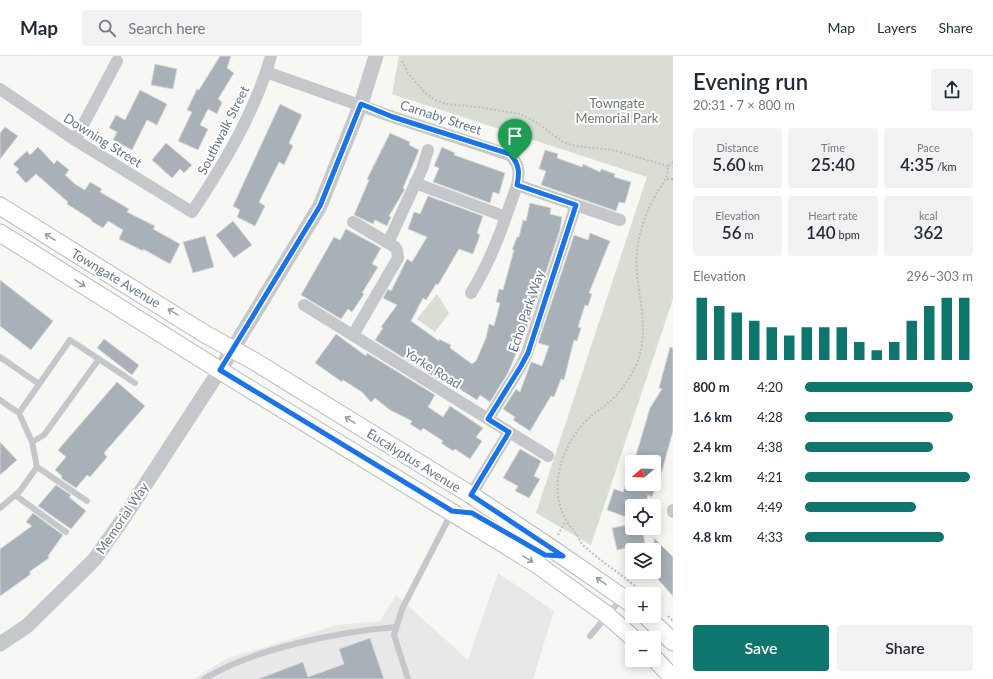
<!DOCTYPE html>
<html lang="en">
<head>
<meta charset="utf-8">
<style>
	body { margin:0; font-family:Lato,sans-serif; background:#f2f2f3; color:#1f2937; height:100vh; display:flex; flex-direction:column; font-size:15px; white-space:nowrap }
	* { box-sizing:border-box; margin:0 }
	p { font-size:13px; color:#747a83 }
	.icon { flex:none; width:22px; height:22px; fill:none; stroke:currentColor; stroke-width:2; stroke-linecap:round; stroke-linejoin:round }
	.map { position:relative; flex:1; overflow:hidden }
	.side { display:flex; flex-direction:column; background:#fff; width:320px }
	.side>* { flex:none }
	.needle { width:26px; rotate:251deg }
	.tools { position:absolute; left:625px; top:399px; display:grid; gap:8px }
	.tools a { display:grid; place-items:center; width:36px; height:36px; border-radius:4px; background:#fff; box-shadow:0 2px 10px #0003; font-size:20px }
	.pin { position:absolute; display:grid; place-items:center; width:34px; height:34px; color:#fff; margin:-41px -17px; border-radius:50% 50% 50% 0; rotate:-45deg; box-shadow:0 0 4px #0007 }
	.pin .icon { rotate:45deg }
	.round { display:grid; place-items:center; flex:none; width:42px; height:42px; border-radius:4px; background:#f2f2f3 }
	.headline { display:flex; align-items:center; justify-content:space-between; height:68px; padding:0 20px }
	h1 { font-size:22px; font-weight:600; line-height:30px }
	.metrics { display:grid; grid-template-columns:repeat(3,1fr); gap:6px; height:68px; padding:4px 20px }
	.metrics div { display:grid; align-content:center; border-radius:4px; background:#f2f2f3; text-align:center }
	.metrics b { font-size:17px; font-weight:600 }
	.metrics small { font-size:11px; font-weight:400 }
	.metrics p { font-size:11px }
	.chart { height:112px; padding:8px 20px }
	.chart p { display:flex; justify-content:space-between }
	.chart svg { width:100%; height:72px; margin-top:4px; stroke:#0f766e; stroke-width:6 }
	.primary-button { display:flex; gap:8px; margin-top:auto; padding:8px 20px }
	.primary-button a { flex:1; height:46px; border-radius:4px; background:#0f766e; color:#fff; font-size:16px; font-weight:600; line-height:46px; text-align:center }
	.primary-button a+a { background:#f2f2f3; color:#1f2937 }
	ul { padding:0 20px; list-style:none; font-size:13px }
	li { display:grid; grid-template-columns:64px 48px 1fr; align-items:center; height:30px }
	li i { height:10px; border-radius:5px; background:#0f766e }
	header { display:flex; align-items:center; gap:24px; box-sizing:border-box; height:56px; padding:0 20px; background:#fff; border-bottom:1px solid #e0e1e3 }
	header strong { font-size:19px }
	nav { display:flex; gap:22px; margin-inline-start:auto; font-size:14px }
	.search { width:280px; height:36px; background:#f2f2f3; display:flex; align-items:center; gap:10px; box-sizing:border-box; padding:0 14px; border-radius:4px; color:#747a83; font-size:15px }
	main { display:flex; flex:1; min-height:0 }
	.map>svg:first-child { display:block }
	.built { fill:#e7e8e7 }
	.green { fill:#d8ded4 }
	.building { fill:#a8b1b7; stroke:#d8d8d6 }
	.lines { fill:none; stroke-linecap:round; stroke-linejoin:round }
	.secondary-casing { stroke:#b6bbc0; stroke-width:19 }
	.path { stroke:#bec0c2; stroke-width:2; stroke-dasharray:2 2; stroke-linecap:butt }
	.service { stroke:#c4c8cb; stroke-width:6 }
	.minor { stroke:#c4c8cb; stroke-width:12 }
	.tertiary { stroke:#c4c8cb; stroke-width:15 }
	.secondary { stroke:#fff; stroke-width:17 }
	.oneway { stroke:#939faa }
	.route-casing { stroke:#fff; stroke-width:8 }
	.route { stroke:#1a73e8; stroke-width:5 }
	.labels { text-anchor:middle; dominant-baseline:central; stroke-width:4; stroke-linejoin:round; paint-order:stroke }
	.park-label { font-size:13px; fill:#687c64; stroke:#fff }
	.street-label { font-size:13px; fill:#657685; stroke:#fff }
</style>
</head>
<body>
<header>
<strong>Map</strong>
<div class="search"><svg class="icon" aria-label="search" viewBox="0 0 24 24"><circle cx="10" cy="10" r="6"/><path d="M15 15l6 6"/></svg>Search here</div>
<nav><a>Map</a><a>Layers</a><a>Share</a></nav>
</header>
<main>
<div class="map">
<svg width="673" height="623" viewBox="0 0 673 623">
	<rect width="100%" height="100%" fill="#f7f7f3"/>
	<path class="built" d="M498,517L554,555L533,623H194L226,603L337,569L380,565L396,539L468,604Z"/>
	<path class="green" d="M399,0H673V243L591,489L536,457L647,121L392,38Z
		M437,238L449,257L435,276L417,263Z"/>
	<path class="building" d="M220,0H231L227,12L234,17L218,43L222,46L217,58L208,53L200,69L208,73L198,94L178,85L192,56L187,54L197,33L199,34Z
		M155,8L177,13L173,33L151,29Z
		M140,34L167,48L157,69L147,64L132,94L113,84L117,76L109,72L116,59L125,64Z
		M280,48L302,59L289,87L293,90L284,109L279,106L259,146L265,150L255,170L237,161L240,154L233,150Z
		M5,71L18,80L0,103V77Z
		M390,77L410,86L409,89L419,94L403,132L405,133L389,160L391,161L387,170L375,164L373,168L354,159L369,124L367,123Z
		M166,87L192,109L184,117L180,113L172,122L152,104Z
		M38,91L54,108L57,104L69,114L65,119L75,128L85,134L90,126L102,133L100,136L129,153L127,156L155,170L153,173L180,188L170,208L143,193V195L119,183L123,174L108,165L103,172L91,165L92,164L67,148L68,146L36,118L26,127L16,116L19,113L13,108L27,95L30,99Z
		M442,91L455,97L454,99L505,117L499,138L493,136L490,147L433,126L439,112L434,110Z
		M545,94L558,98L557,102L582,111L583,108L600,116L601,113L615,118L614,121L631,126L625,147L619,146L616,155L541,129L546,115L539,113Z
		M428,140L483,160L477,177L480,179L473,198L459,193L438,229L436,228L426,244L423,242L411,265L439,285V283L451,289L450,292L472,308L476,305L486,282L489,268L494,270L500,247L496,246L499,233L503,234L514,194H512L517,181H519L523,164L526,165L530,147L551,152L550,158L562,161L560,174L530,264L508,317L490,346L480,339L477,344L446,324L444,327L375,284L383,272L381,271L397,249L383,242L388,233L391,235L407,203L412,206L427,181L408,173L414,156L420,158Z
		M233,165L252,189L234,202L216,179Z
		M346,173L381,192L372,208L378,211L362,237L364,238L352,256L348,253L341,263L301,239L334,181L340,184Z
		M590,177L610,185L589,237L592,238L588,250L585,249L578,271L581,272L577,285L574,284L564,324L561,323L554,341L551,340L530,375L513,364L515,361L503,353L516,333L520,336L531,306L542,310L549,290L538,287L574,179L588,184Z
		M205,180L214,211L193,217L183,186Z
		M0,224L53,265L31,294L0,270Z
		M336,278L366,300L367,297L435,339L428,351L443,361L450,350L483,372L476,381L482,385L470,403L455,393L453,395L441,387L443,385L423,372L421,375L410,368L412,365L390,354L375,342L371,346L362,336L343,324L342,326L315,307Z
		M104,283L139,309L132,319L97,292Z
		M670,291L673,292V375L662,415L652,441L648,439L644,450H632V463L607,454L614,433L623,436L626,428H654V406H634L650,352L662,333L659,332Z
		M117,326L145,350L104,397L107,401L90,421L87,419L76,432L61,422L62,420L55,414L66,401L58,394Z
		M0,386L17,404L0,419Z
		M520,393L541,405L534,420L540,423L529,442L515,435L518,430L503,422Z
		M56,429L71,439L69,441L86,455L71,473L38,450Z
		M33,457L63,479L48,500L49,502L29,516L31,518L0,540V493L32,470L26,466Z
		M632,468V472H642L645,488L617,494L612,472Z
		M654,482L673,501V540L654,519Z
		M370,582L384,623H258L303,606L308,621L344,608L339,593Z"/>
	<g class="lines">
		<g class="secondary-casing">
			<path id="secondary" d="M0,150L205,278L254,305L471,439L551,492L632,548
				M0,177L240,327L538,509L607,559L633,582
				M646,560L673,586
				M654,602L673,622"/>
		</g>
		<path class="path" d="M402,5L408,17L425,37L435,44L446,48L478,51L520,58L536,66L563,86L575,90L613,94L668,110
			M667,123H673
			M558,479L566,464
			M644,538C625,520 602,507 583,489C580,486 579,482 577,479C574,474 569,470 566,464C548,433 561,392 584,367C590,360 599,354 607,348C620,338 630,322 637,307C653,267 631,228 638,188C641,172 646,156 654,142C661,128 667,128 668,110L673,106
			M668,560L673,565"/>
		<path class="service" d="M0,301L39,328
			M0,344L19,357L32,386L37,411L20,435L0,452
			M19,357L70,284L135,327
			M32,386L44,379L99,303
			M37,411L87,445
			M15,439L66,476
			M590,580L622,542
			M204,623C255,592 338,576 396,571
			M408,623L394,579L402,553L451,458"/>
		<path class="minor" d="M266,16L393,61L510,99C519,108 520,116 517,129C504,167 492,203 471,237
			M0,33L75,84L192,156C224,108 255,56 271,0
			M75,84L117,5
			M415,127L506,161
			M517,129L620,164
			M388,187L422,113L428,94
			M304,249L548,400
			M353,279L398,202L397,194L395,191L353,166
			M488,363L521,310L527,297L576,149
			M471,439L509,376
			M673,454V456"/>
		<path class="tertiary" d="M0,588L27,570L94,504L121,466L220,314L320,150L361,48L376,0"/>
		<use href="#secondary" class="secondary"/>
	</g>
	<defs><path id="oneway-shaft" d="M-6 0H5M1.5-3L5.5 0L1.5 3" fill="none" stroke-width="1.6" stroke-linecap="round" stroke-linejoin="round"/></defs>
	<g class="oneway">
		<use href="#oneway-shaft" transform="translate(50 181) rotate(-148)"/>
		<use href="#oneway-shaft" transform="translate(80 227) rotate(32)"/>
		<use href="#oneway-shaft" transform="translate(173 256) rotate(-149)"/>
		<use href="#oneway-shaft" transform="translate(350 364) rotate(-148)"/>
		<use href="#oneway-shaft" transform="translate(528 503) rotate(32)"/>
		<use href="#oneway-shaft" transform="translate(601 525) rotate(-145)"/>
	</g>
	<g class="lines">
		<g class="route-casing">
			<path id="route" d="M361,48L393,61L510,98C519,108 520,116 517,129L576,149L528,297L521,310L488,363L509,376L471,439L563,500L545,499L472,457L452,455L220,314L320,150Z"/>
		</g>
		<use href="#route" class="route"/>
	</g>
	<g class="labels">
		<g class="park-label">
			<text x="617" y="47">Towngate<tspan x="617" dy="15">Memorial Park</tspan></text>
		</g>
		<g class="street-label">
			<text transform="translate(441 61) rotate(18)">Carnaby Street</text>
			<text transform="translate(223 74) rotate(-63)">Southwalk Street</text>
			<text transform="translate(103 84) rotate(32)">Downing Street</text>
			<text transform="translate(116 222) rotate(31)">Towngate Avenue</text>
			<text transform="translate(526 255) rotate(-71)">Echo Park Way</text>
			<text transform="translate(433 312) rotate(32)">Yorke Road</text>
			<text transform="translate(414 404) rotate(32)">Eucalyptus Avenue</text>
			<text transform="translate(122 462) rotate(-56)">Memorial Way</text>
		</g>
	</g>
</svg>
<div class="tools">
<a><svg class="needle" viewBox="-14 -14 28 28"><path d="M0-13l5 13h-10z" fill="#e53935"/><path d="M0 13l5-13h-10z" fill="#747a83"/></svg></a>
<a><svg class="icon" aria-label="locate" viewBox="0 0 24 24"><circle cx="12" cy="12" r="6"/><path d="M12 2v4M12 18v4M2 12h4M18 12h4"/></svg></a>
<a><svg class="icon" aria-label="layers" viewBox="0 0 24 24"><path d="M12 4l9 5-9 5-9-5zM3 14l9 5 9-5"/></svg></a>
<a>+</a>
<a>−</a>
</div>
<div class="pin" style="left:515px;top:104px;background:#1e9e55"><svg class="icon" aria-label="arrive" viewBox="0 0 24 24"><path d="M6 21V4h12l-3 4 3 4H6"/></svg></div>
</div>
<section class="side">
<div class="headline"><div><h1>Evening run</h1><p>20:31 · 7 × 800 m</p></div><a class="round"><svg class="icon" aria-label="share" viewBox="0 0 24 24"><path d="M12 15V3M7 8l5-5 5 5M5 13v7h14v-7"/></svg></a></div>
<div class="metrics">
<div><p>Distance</p><b>5.60<small> km</small></b></div>
<div><p>Time</p><b>25:40</b></div>
<div><p>Pace</p><b>4:35<small> /km</small></b></div>
</div>
<div class="metrics">
<div><p>Elevation</p><b>56<small> m</small></b></div>
<div><p>Heart rate</p><b>140<small> bpm</small></b></div>
<div><p>kcal</p><b>362</b></div>
</div>
<div class="chart"><p><span>Elevation</span>296–303 m</p>
<svg viewBox="0 0 160 44" preserveAspectRatio="none"><path d="M5 44V6M15 44V11M25 44V15M35 44V20M45 44V24M55 44V29M65 44V24M75 44V24M85 44V24M95 44V33M105 44V38M115 44V33M125 44V20M135 44V11M145 44V6M155 44V6"/></svg>
</div>
<ul>
<li><b>800 m</b>4:20<i style="width:100%"></i></li>
<li><b>1.6 km</b>4:28<i style="width:88%"></i></li>
<li><b>2.4 km</b>4:38<i style="width:76%"></i></li>
<li><b>3.2 km</b>4:21<i style="width:98%"></i></li>
<li><b>4.0 km</b>4:49<i style="width:66%"></i></li>
<li><b>4.8 km</b>4:33<i style="width:83%"></i></li>
</ul>
<div class="primary-button"><a>Save</a><a>Share</a></div>
</section>
</main>
</body>
</html>
